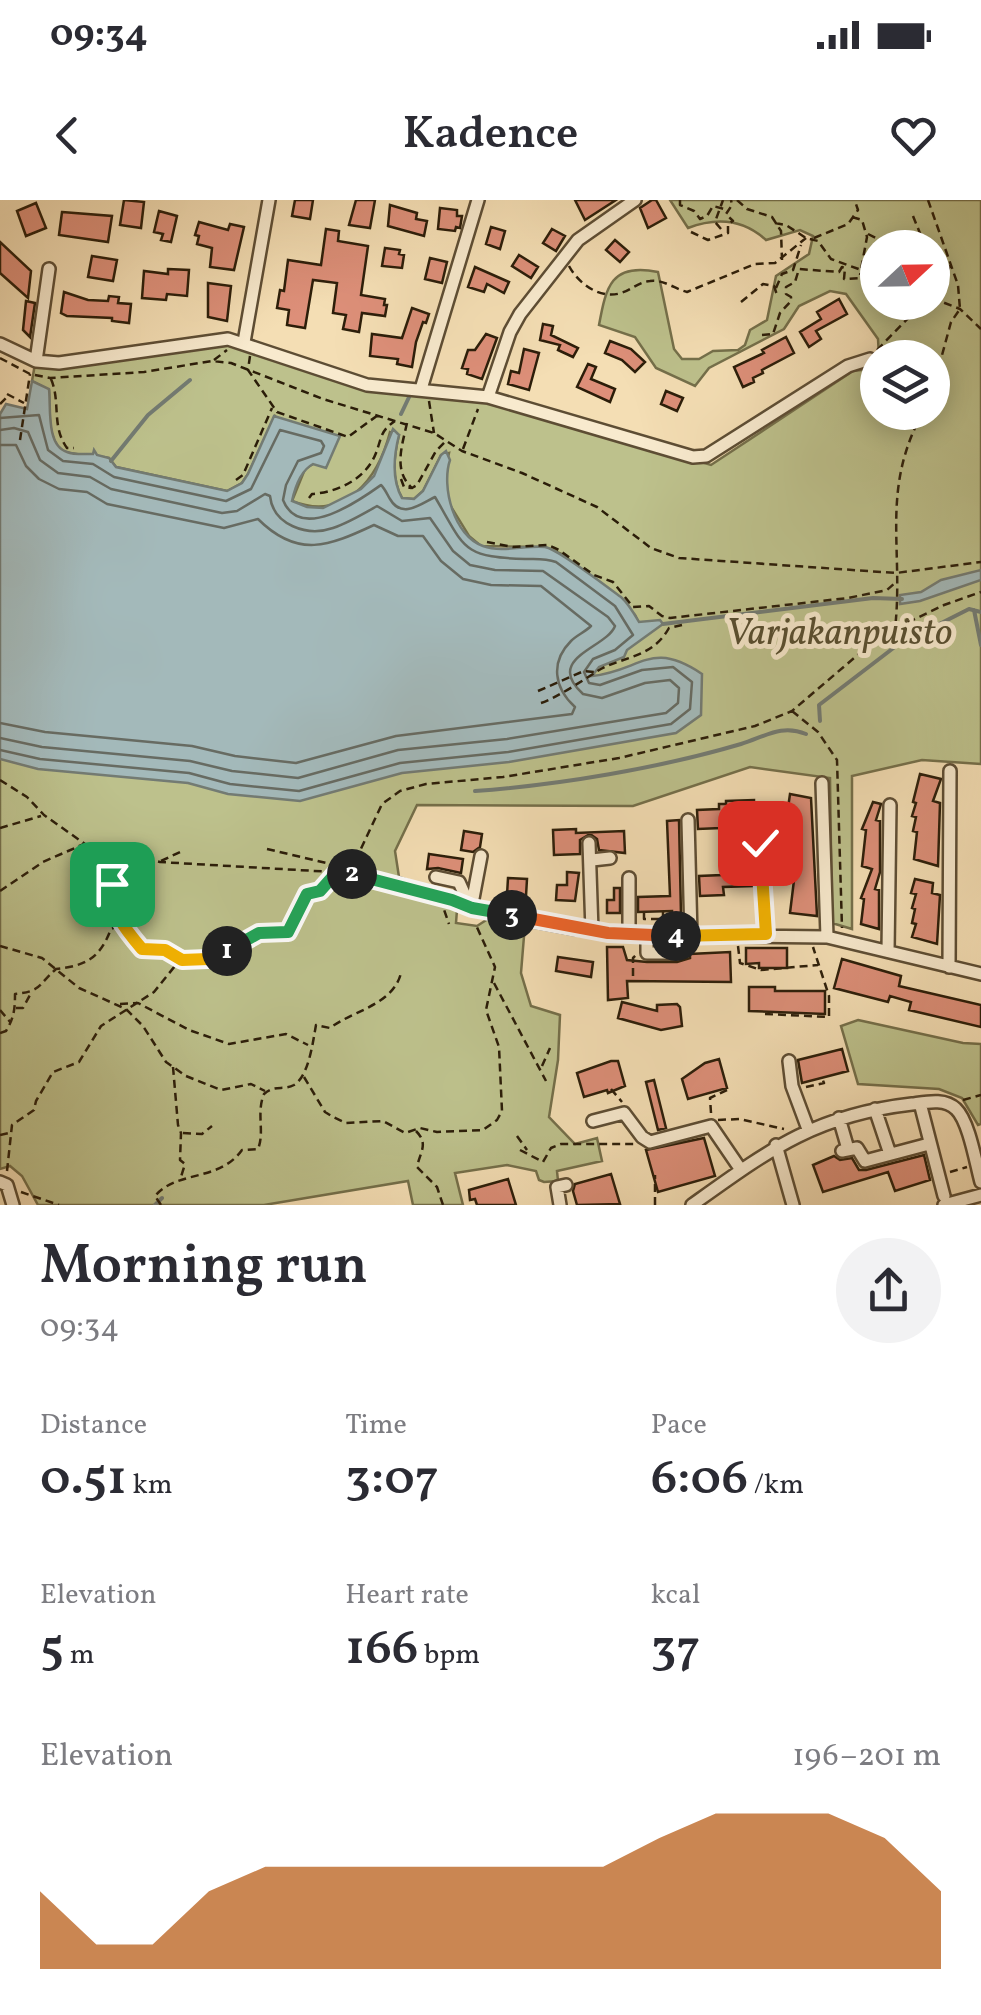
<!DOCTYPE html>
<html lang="en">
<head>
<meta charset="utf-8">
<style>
	body { margin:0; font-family:Vollkorn,serif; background:#f2f2f3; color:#2b2b33; height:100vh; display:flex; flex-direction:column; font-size:38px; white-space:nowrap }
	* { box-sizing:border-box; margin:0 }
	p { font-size:32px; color:#7c7c81 }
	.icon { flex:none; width:55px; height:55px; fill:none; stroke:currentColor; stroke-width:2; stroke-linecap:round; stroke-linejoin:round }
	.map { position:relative; height:1005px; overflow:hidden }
	.panel { display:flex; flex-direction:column; background:#fff; flex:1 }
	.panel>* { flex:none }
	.needle { width:65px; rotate:68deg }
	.controls { position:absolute; left:860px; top:30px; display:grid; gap:20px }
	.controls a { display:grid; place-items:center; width:90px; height:90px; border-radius:50%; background:#fff; box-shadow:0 5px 25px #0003; font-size:50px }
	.pin { position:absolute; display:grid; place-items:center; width:85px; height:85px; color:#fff; margin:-42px; border-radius:20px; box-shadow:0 5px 15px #0006 }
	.km { position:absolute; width:50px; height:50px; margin:-25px; border-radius:50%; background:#222; color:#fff; font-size:28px; line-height:50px; text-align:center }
	.round { display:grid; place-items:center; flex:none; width:105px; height:105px; border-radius:52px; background:#f2f2f3 }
	.overview { display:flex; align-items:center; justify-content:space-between; height:170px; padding:0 40px }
	h1 { font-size:55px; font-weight:600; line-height:75px }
	.stats { display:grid; grid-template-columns:repeat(3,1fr); gap:15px; height:170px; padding:10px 40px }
	.stats div { display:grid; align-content:center }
	.stats b { font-size:50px; font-weight:600 }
	.stats small { font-size:28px; font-weight:400 }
	.stats p { font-size:28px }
	.chart { height:280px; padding:20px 40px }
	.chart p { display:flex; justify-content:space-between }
	.chart svg { width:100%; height:180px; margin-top:10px; fill:#b45309; opacity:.7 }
	.status { display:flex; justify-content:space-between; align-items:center; height:70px; padding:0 50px; background:#fff; direction:ltr }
	.status svg { height:28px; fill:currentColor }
	header { display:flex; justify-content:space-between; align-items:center; height:130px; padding:0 40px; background:#fff; font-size:45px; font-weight:600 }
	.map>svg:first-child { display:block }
	.green { fill:#bdc18c; stroke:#746f4a; stroke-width:2.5; fill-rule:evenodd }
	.water { fill:#a3b9ba; stroke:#737b73; stroke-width:2.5 }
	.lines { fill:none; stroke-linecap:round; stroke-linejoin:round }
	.shore { stroke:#676b62; stroke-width:2.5 }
	.stream { stroke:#737b73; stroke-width:4 }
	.building { fill:#dd8f79; stroke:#2b1d09; stroke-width:2.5 }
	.minor-casing { stroke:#5d4d34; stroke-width:16 }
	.path { stroke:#2b1d09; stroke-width:2.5; stroke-dasharray:8 5; stroke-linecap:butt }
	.minor { stroke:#f8eace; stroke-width:11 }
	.split-1-casing { stroke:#fff; stroke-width:20 }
	.split-2-casing { stroke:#fff; stroke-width:20 }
	.split-3-casing { stroke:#fff; stroke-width:20 }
	.split-4-casing { stroke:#fff; stroke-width:20 }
	.split-5-casing { stroke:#fff; stroke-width:20 }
	.split-1 { stroke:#f5b400; stroke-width:12 }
	.split-2 { stroke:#22a559; stroke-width:12 }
	.split-3 { stroke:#22a559; stroke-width:12 }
	.split-4 { stroke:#f0652b; stroke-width:12 }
	.split-5 { stroke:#f5b400; stroke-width:12 }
	.labels { text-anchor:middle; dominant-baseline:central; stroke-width:10; stroke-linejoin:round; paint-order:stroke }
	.park-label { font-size:38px; font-style:italic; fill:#574e30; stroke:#f8eace }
</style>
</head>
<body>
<div class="status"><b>09:34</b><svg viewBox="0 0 49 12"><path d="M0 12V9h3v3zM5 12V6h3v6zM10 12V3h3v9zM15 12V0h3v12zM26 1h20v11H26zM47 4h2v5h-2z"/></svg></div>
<header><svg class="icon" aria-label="back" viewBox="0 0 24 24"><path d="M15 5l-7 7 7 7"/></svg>Kadence<svg class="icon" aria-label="heart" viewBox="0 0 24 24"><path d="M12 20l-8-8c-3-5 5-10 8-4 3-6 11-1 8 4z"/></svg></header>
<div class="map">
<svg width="981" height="1005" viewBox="0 0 981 1005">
	<rect width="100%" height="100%" fill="#f4deb4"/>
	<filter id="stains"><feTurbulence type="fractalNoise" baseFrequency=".002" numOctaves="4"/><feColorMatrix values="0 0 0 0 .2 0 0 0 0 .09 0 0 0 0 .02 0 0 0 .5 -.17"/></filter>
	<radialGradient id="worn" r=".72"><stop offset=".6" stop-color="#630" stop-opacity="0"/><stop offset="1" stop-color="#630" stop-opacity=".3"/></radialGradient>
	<path class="green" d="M670,0H981V564L922,560L852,576V729L832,723L830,578L750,567L633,606L417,605L395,651L399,677L458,697L456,723L477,726L491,717L525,724L521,773L531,806L560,815L558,860L549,917L575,944L597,938L602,961L557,971L558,981L544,982L539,980L536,971L507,965L455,973L463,1005H413L408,981L264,1005H38L22,976L10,966L0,969V510L642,429L635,415L614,395L562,354L545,347L481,346L469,336L450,305L443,278L449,253L441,255L423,291L414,299L402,298C391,279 394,255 399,235L390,232C378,279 345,322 292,301L305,269L313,264L275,216L248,274L242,283L227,291L116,267L109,258C95,255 79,256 66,252C46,245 50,207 49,190L32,181L35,164L227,141L373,190L499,203L711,265L853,171L877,168L878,212H932V158L879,157L878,139L846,94L830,91L799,106L784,129L709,168L695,186L656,168L635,137L599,125C606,87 611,62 658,72L674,149L682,159H699L713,151L738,150L745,145L750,130L767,120L776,76L809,54L813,36L800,30L766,40C743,19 717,17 688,28ZM878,48H932V102H878Z
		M858,820L963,843L981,844V924L978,925L962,898L939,889L858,884L841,826Z"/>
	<path class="water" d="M32,181L49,189C51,207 46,246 67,252C74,255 85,254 93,254L94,250L97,255L109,258L116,267L227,291L242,283L248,274L274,216L340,236L326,268L313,264C300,271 295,287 292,301L307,307L323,308L361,289L374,276L393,229L399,235C394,255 391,279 402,298L414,299L423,291L441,255L446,251L450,260C441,287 454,336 483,346C503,353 525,345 545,347C558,349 607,387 621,397C628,403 635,415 639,422L660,420L663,424L627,450L624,457L599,467L592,476C641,471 650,439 702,474L701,515L676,533L509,562L402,573L300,601L228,594L188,583L38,569L0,559V214L6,204L27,209Z
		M981,370V380L920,401L900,404V395L921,392L941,380Z"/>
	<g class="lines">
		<path class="shore" d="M0,218L39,215L48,250L63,261L93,264L114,277L226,301L251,289L280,230L321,241L324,246L321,253L298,261L286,285L283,300C300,343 360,300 381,285C385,289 387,294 390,299C402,320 422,303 435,297C465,348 461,357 525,359C537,359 545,358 556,362L615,406L633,435L615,450L593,459L584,472L589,483L600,485L642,470L673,467L692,482L690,509L671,524L508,552L400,563L299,591L230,584L189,573L40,559L0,550
			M0,230L14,228L28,232L40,260L58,273L90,277L111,289L222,313L237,311L265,294L270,296C273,325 307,337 333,328C348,323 363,314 377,306L402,321L430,318L453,351L470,365L495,370L543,371L608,417L615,426C607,448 543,458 583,494L602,498L645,483L670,480L679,488L678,503L666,513L507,539L398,550L298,578L232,571L190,561L42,547L0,538
			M0,245H16L26,266L39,279L59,289L87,292L107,304L224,328L258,319C298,359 329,346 374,325L398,336H423L441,361L463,379L491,385L541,386L591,426C585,432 577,435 571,441C550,462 554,488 575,507L572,514L396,536L296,563L235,556L192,546L45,532L0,523"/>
		<path class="stream" d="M401,214L411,193
			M111,261L148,215L190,180
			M974,410L981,445
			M663,424L873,398L902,399
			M820,521L819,505L896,446L969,409L981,412
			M475,591C559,585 660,568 741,544C766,536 782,524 806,534
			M155,1005L162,998"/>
	</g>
	<path class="building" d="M124,0L144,2L141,28L120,25Z
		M295,0H313L310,19L292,16Z
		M356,0H375L370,28L349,25Z
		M575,0H616L585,20Z
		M652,0H656L666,18L648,28L640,8Z
		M36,3L46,28L26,36L17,11Z
		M390,5L417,13L416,19L427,21L424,36L388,26Z
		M440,8L457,10V16H462L460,28L456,27L455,31L438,29Z
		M159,11L177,16L171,42L161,40L163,34L154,32Z
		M62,12L112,16L108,42L59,35Z
		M199,22L228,30L230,24L244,27L234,70L210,67L212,48L197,44L199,36L195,35Z
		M491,27L505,31L500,49L486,44Z
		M326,29L339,31L338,41L368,46L361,95L385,99L384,105H387L385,116L362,113L359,132L343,129L346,115L333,113L337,83L313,80L305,128L287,125L289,110L277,108L280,90L284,91L288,60L321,65Z
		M552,29L565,36L556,51L543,43Z
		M615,40L629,52L620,62L606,50Z
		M0,42L31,71L28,98L0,73Z
		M385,48L400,50L399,54L404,55L402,68L382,66Z
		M519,55L538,67L531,78L512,66Z
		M92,56L117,60L113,81L88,77Z
		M430,58L447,62L442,83L425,79Z
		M475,67L509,82L504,93L487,84L484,92L468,87Z
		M168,69L189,70L187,96L167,94L166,100L142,98L144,71L168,74Z
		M208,83L231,86L227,121L208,117Z
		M64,92L88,100L108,101L109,96L119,97L118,103L131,104L129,123L112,121V118L67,116L61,113Z
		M839,99L847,114L816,131L821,139L809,147L800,132L821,119L817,112Z
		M26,101L35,103L30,137L23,130Z
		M412,108L429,114L426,123L423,122L416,142L412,167L397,164L398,159L370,156L372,134L402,138Z
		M543,124L553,126L551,135L578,148L573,157L558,150L560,145L540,140Z
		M486,134L497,138L482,179L467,174L468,169L462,168L468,150H475Z
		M786,137L794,153L762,170L763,173L753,178L754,182L743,187L734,167L764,153L762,150Z
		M610,141L631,149L645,162L635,172L622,160L605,153Z
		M524,149L539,153L529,190L508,184L511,171L519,173Z
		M588,164L596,167L591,179L615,189L610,202L577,187Z
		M666,191L683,198L677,211L661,204Z
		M920,574L941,579L933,601L940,603L938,666L914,659L917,632L913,631L916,617L912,616L916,603L913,602Z
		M790,594L811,598L817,716L790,713L795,672L788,671L793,630L785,629Z
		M754,600V615L749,619L721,621V628L698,629L697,610L719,609V604H726V601Z
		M873,602L881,604L876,620L880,621V672L875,689L879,690V729L861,724L864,699L861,698L872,669L862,666L866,630L862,629Z
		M679,620L681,716L672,717V711L638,712V697L670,696L667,621Z
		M576,629V633L624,631L625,653L599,650L597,639L590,634L580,640V654L554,655L553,630Z
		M464,631L482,634L480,647L473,652L461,650Z
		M429,654L463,659L461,673L438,668L427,669Z
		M752,666L753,686L723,687L724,695L700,696L699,676L722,675V670H729L728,667Z
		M567,672L579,673L575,701L556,700L557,685H567Z
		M508,678L527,679L526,696L507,695Z
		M915,679L933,683L932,693L940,695L937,744L912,737L916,724L912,723L915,709L912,708L916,694L911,693Z
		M614,688H620V713H607V700H614Z
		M607,747H623L627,760L647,762H677L690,758V754L730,752L731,782L627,781L628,798L608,800Z
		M746,748H787V768H759V763L746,764Z
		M558,757L593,762L591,777L556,771Z
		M842,759L901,776L899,786L981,805V827L909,810L911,802L890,796L888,802L834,788Z
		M749,787H775V791H825V814L749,811Z
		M622,802L657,811V805L677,804L680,807L682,826L661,830L618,818Z
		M842,849L848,871L802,883L798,860Z
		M719,859L727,888L688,899L682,879L705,863Z
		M611,861H618L625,886L608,893L607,890L584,897L577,873Z
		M654,880L666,928L658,930L646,882Z
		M704,938L715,976L658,992L646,950Z
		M924,955L930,980L895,991L888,972L823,992L813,965L834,956L840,960L852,958L859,970H866Z
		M611,974L620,1004L577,1005L573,991L575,984Z
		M508,979L516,1005H477L475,999L470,1000L469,990Z"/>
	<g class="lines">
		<g class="minor-casing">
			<path id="minor" d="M244,142L269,0
				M0,144L36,161L59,163L228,139L367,185L488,197L693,257L706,256L848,166L870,159
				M36,161L49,69
				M421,189L478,0
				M488,197L510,132L520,114L578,40L635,0
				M822,583L827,737
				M688,620L691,736
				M758,623L766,734
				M589,643L592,731
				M592,660L610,658
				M436,677L459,682L471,709
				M471,709L571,728L629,735L827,737L981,774
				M471,709L481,656
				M629,735V678
				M647,736V753H676
				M888,751L890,605
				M949,767L950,571
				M789,861L792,886L808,929
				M920,903L944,996
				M875,909L890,954
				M839,918L848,949
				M593,921L624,913L642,937L650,942L711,926L741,970
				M776,945L793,1005
				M842,951L857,948L865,961L929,944
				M0,982L7,985L13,1005
				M560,1005L557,987L566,985
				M692,1005C769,950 815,915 912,904C927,902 945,898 956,909C969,921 976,964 981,982
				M944,1005L981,995"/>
		</g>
		<path class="path" d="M680,0V5L694,11L700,19L707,16L713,6L728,10
			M737,0L747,9L772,17L781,31L782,60
			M928,0L958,85L960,109L951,122L932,192
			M913,16L926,48
			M852,17L862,20L867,37L860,75
			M775,23L786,25L806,38L818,41L831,59L864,71L878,64
			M721,29L715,22L723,0
			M691,32L708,40L728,33V24L733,21L726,14L732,5L731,0
			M868,34L878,39V48
			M814,38L848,24L858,10L855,1
			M881,40L889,43V48
			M882,40L890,39
			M932,65L939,82
			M569,66C578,83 600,100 621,93C631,90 639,82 650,81C663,79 675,89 687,92L755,64L775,63L806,38
			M776,88L782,74L793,70L801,45
			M932,92L951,65
			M932,98L960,109L981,129
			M741,102L763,84L774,86L777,95
			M762,135L773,134L780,113L791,101V97L786,94V87L795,82L799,69L839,72L842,67L845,68L844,79L861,78L878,84
			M877,150L924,102
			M250,156L248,170L277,212L348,237L378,215
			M0,158L30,174L50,178L144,172L212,161L231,163L323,199L434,233L462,251L522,273L597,307L651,348L679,358L896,373L981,362
			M214,160L227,150
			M51,179C61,202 51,226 67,248H74
			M7,194L24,203
			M429,201L434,233
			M0,204L6,198
			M407,223C402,246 393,271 412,288L417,285L436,251L445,242
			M20,240L30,174
			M463,249L478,209
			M401,279L404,287L411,288
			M236,280L243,275L272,208
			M309,298L312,294C338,292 366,279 376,253C382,237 380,231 395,221
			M487,342L513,347L548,345L559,350L594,375L613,382L633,407L649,406L662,416L670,418L848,398L887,390L895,383
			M896,428L944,405L981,392
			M538,491L584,471L594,472
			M541,503C556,498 582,481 596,472C620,456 651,460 669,428L682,425
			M792,511L818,532L837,560L842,728
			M0,580L27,597L44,615L85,644L160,662L350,673L455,701
			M0,628L41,616
			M267,649L339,666L347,671
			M161,661L180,652
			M350,672L382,604L400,591L426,584L503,577L619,558L755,526L792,511L867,447L895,429C904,348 880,290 923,212
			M0,691L43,662L84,644
			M440,698L449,724
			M663,712V719H679
			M644,713V719H662
			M122,726L142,749L165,750L181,760
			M284,740L307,695L321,691L334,675
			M0,746L42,758L79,788L126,809L143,826L166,862L186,876L221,890L251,884L265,891
			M738,746L740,763L761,770L818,765
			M633,776V758L637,754
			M494,783L546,881
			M120,804L138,803L189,830L229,844L286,834L308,845
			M16,808H23L30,795
			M0,810L11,823
			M765,814L829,817V796L813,747
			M0,833L6,831C14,818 15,809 15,794C42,791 37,786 56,769C86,766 100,758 111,729L121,725L112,702V684L101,669L95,645
			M542,866L550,848
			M173,867L178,925L181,933L180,960L185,964L180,980
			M304,877L325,912L333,917L346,923L383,921L405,933L420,928L437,932L483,930L497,920L502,911L499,847L486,810L495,767L475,723
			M806,887L824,883L822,878
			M611,889L622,902
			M963,900L981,895
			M711,913L710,898L727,890
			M718,920L739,919L784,929
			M416,931C429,944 420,952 417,967L437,987L443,1005
			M183,933L202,934L212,926
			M0,935L9,933
			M517,936L527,950
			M520,950L543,962L551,948L561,944H635
			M7,971L12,925L34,910L36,901L53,872L79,862L101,826L154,792L179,761C193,758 206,760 220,755C252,744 257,724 297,735
			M950,972L967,967
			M21,992L59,1005
			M161,1005L155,996C177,970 219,982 242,950L258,949C265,932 256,913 264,894C275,884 283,891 294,885C309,876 313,841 316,825L330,828C354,810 393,805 401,773
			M655,1005V975"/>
		<use href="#minor" class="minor"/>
	</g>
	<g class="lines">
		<g class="split-1-casing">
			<path id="split-1" d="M112,684C111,712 124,728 142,749L165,750L182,760L208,759L227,751"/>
		</g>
		<g class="split-2-casing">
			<path id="split-2" d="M227,751L259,733L288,732L307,694L320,691L336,673L352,674"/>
		</g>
		<g class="split-3-casing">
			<path id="split-3" d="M352,674L452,700L472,708L512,715"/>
		</g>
		<g class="split-4-casing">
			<path id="split-4" d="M512,715L608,733L676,736"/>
		</g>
		<g class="split-5-casing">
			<path id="split-5" d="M676,736L766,734L760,643"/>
		</g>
		<use href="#split-1" class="split-1"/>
		<use href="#split-2" class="split-2"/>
		<use href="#split-3" class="split-3"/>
		<use href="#split-4" class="split-4"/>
		<use href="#split-5" class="split-5"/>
	</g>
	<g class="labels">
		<g class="park-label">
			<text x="839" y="434">Varjakanpuisto</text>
		</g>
	</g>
	<rect width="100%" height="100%" filter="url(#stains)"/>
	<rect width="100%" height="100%" fill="url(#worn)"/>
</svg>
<div class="controls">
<a><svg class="needle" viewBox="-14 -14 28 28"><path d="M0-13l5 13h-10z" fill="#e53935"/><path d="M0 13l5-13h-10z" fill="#7c7c81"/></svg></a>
<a><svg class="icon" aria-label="layers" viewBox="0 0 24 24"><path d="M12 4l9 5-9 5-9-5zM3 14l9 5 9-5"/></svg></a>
</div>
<div class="pin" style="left:112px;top:684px;background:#1e9e55"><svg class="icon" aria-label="arrive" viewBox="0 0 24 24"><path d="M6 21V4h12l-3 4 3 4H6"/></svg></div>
<div class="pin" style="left:760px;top:643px;background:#d93025"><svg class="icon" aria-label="check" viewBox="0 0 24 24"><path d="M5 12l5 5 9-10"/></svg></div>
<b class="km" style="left:227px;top:751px">1</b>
<b class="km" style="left:352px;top:674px">2</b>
<b class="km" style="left:512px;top:715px">3</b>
<b class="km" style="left:676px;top:736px">4</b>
</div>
<section class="panel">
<div class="overview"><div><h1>Morning run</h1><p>09:34</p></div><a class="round"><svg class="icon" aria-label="share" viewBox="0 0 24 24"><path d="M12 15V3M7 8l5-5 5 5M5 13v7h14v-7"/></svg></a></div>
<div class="stats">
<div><p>Distance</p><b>0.51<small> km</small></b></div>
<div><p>Time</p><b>3:07</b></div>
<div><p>Pace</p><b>6:06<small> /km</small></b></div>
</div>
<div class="stats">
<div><p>Elevation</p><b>5<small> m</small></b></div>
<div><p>Heart rate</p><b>166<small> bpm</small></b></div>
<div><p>kcal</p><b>37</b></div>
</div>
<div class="chart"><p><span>Elevation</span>196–201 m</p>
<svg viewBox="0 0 160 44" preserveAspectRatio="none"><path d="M0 44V25L10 38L20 38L30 25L40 19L50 19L60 19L70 19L80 19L90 19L100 19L110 12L120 6L130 6L140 6L150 12L160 25V44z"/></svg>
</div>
</section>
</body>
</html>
